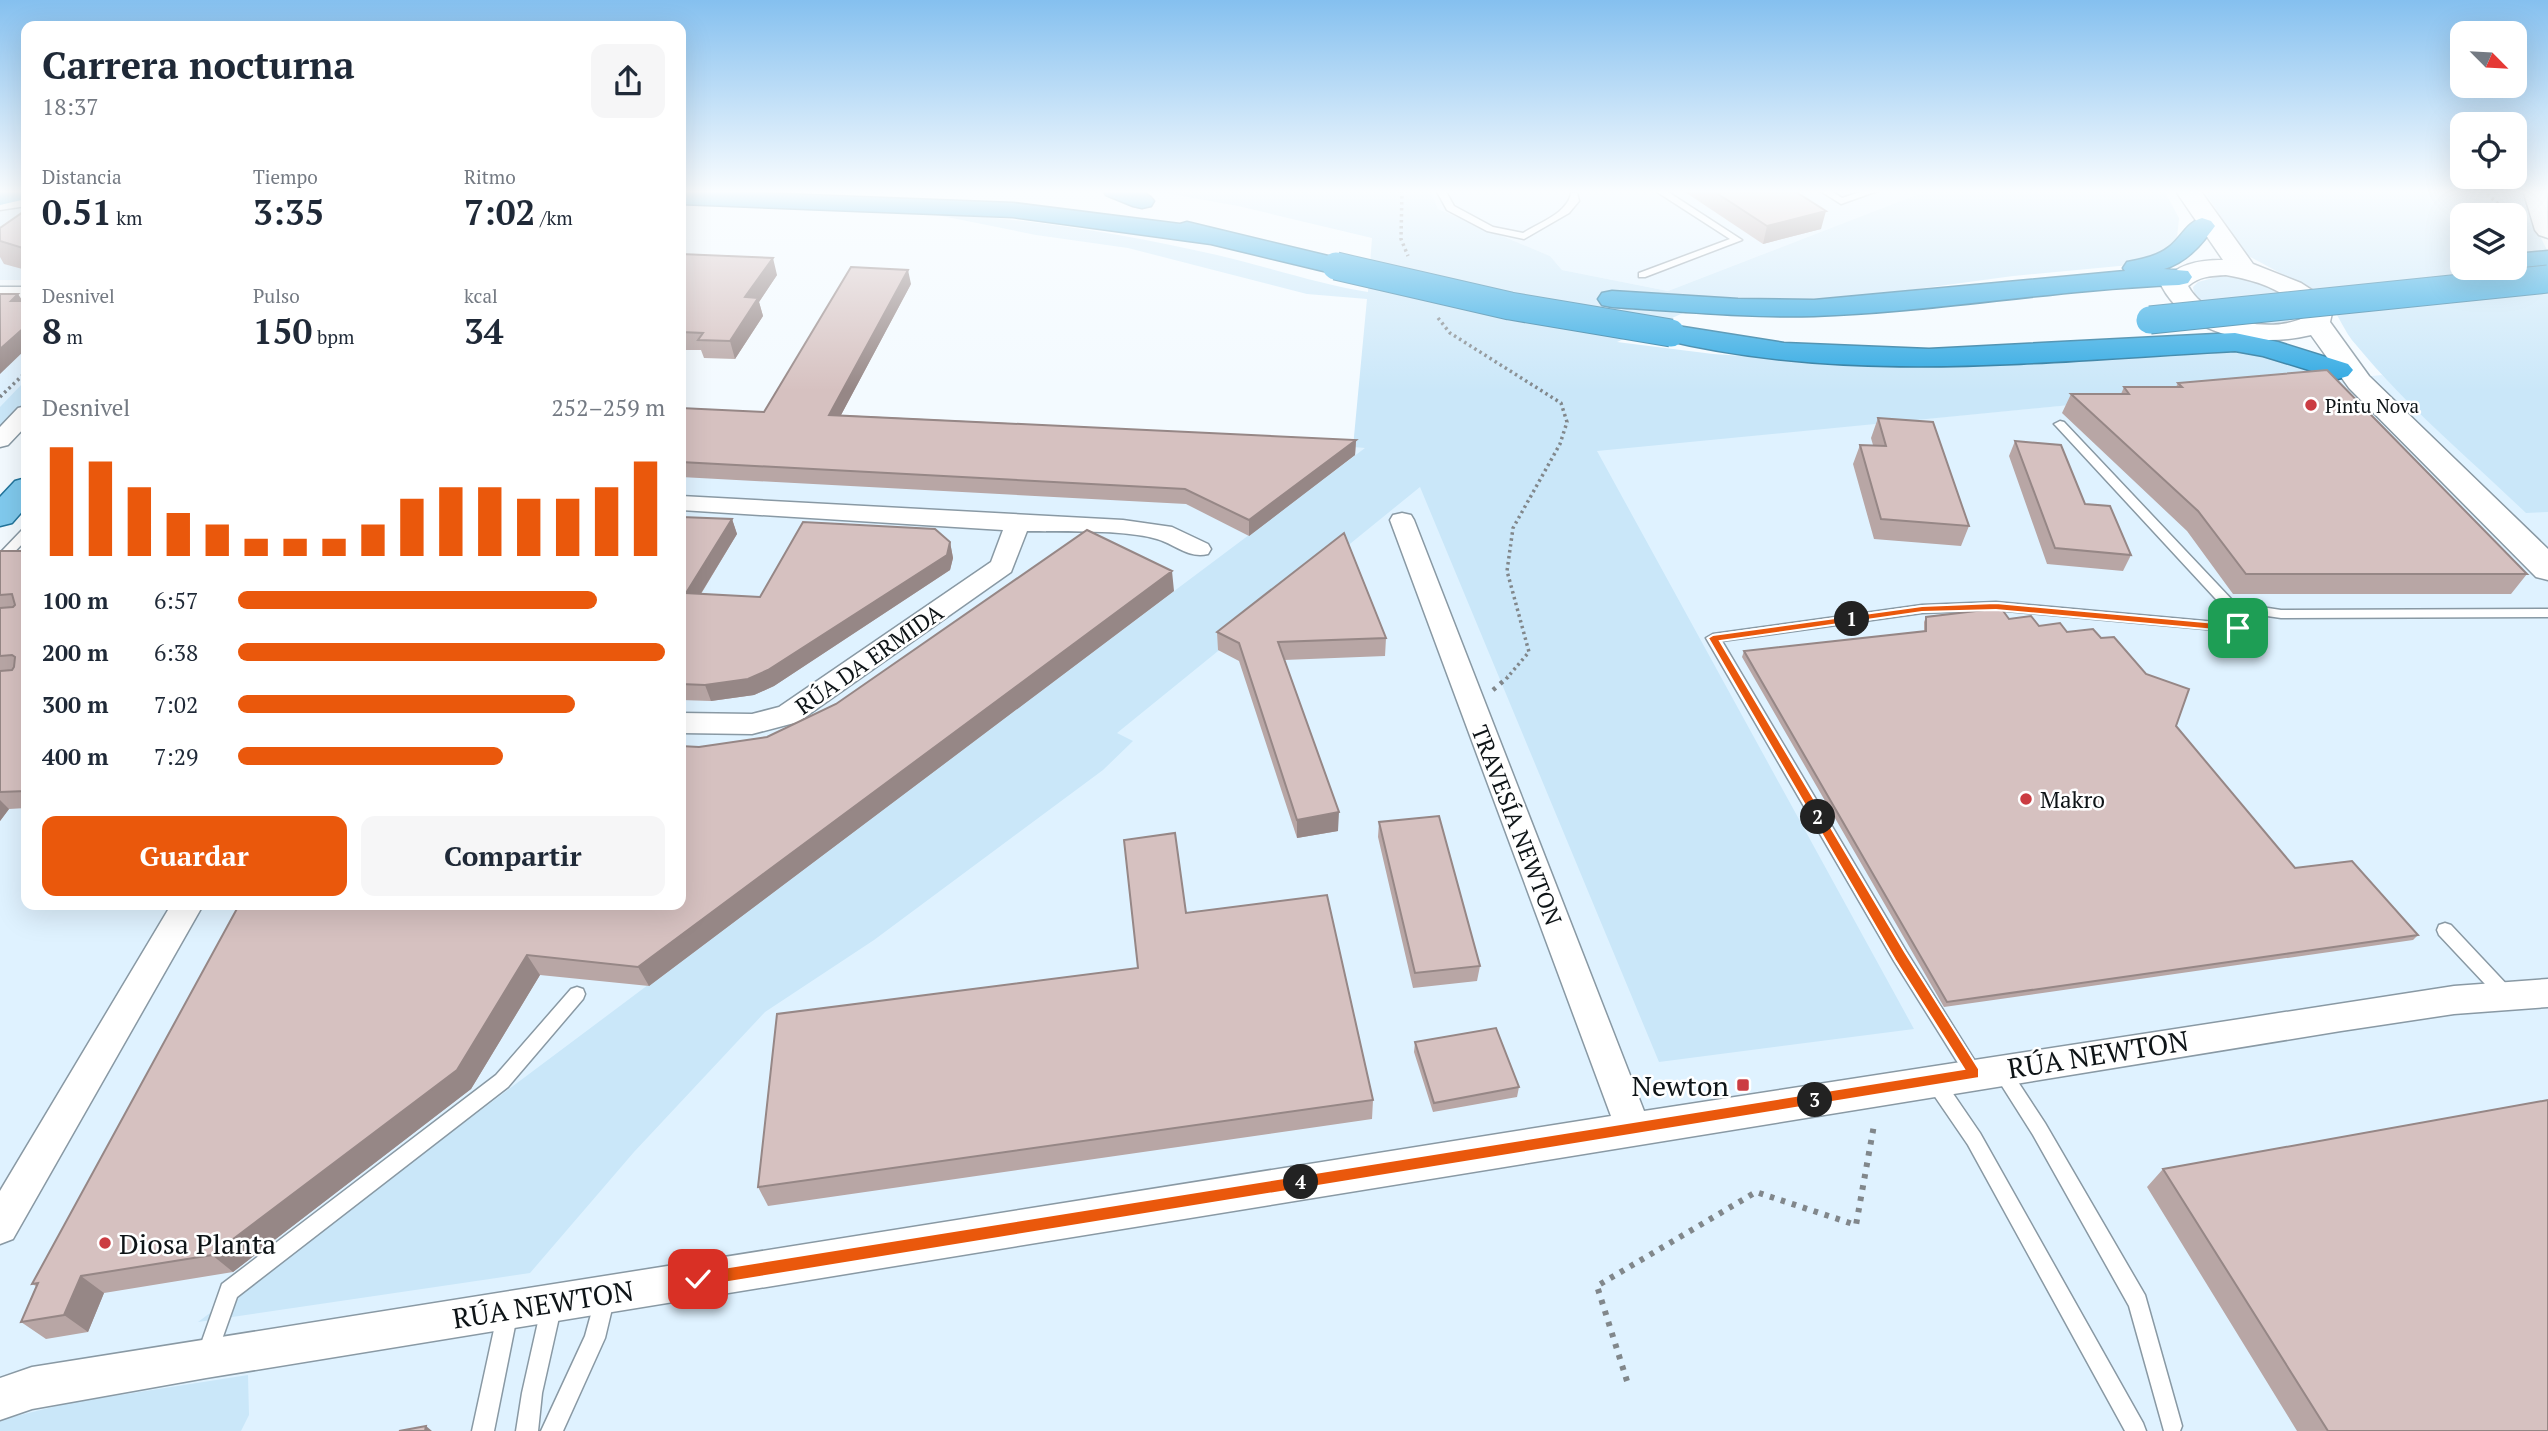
<!DOCTYPE html>
<html lang="es">
<head>
<meta charset="utf-8">
<style>
	body { margin:0; font-family:"PT Serif",serif; background:#f6f6f7; color:#1f2937; height:100vh; display:flex; flex-direction:column; font-size:26px; white-space:nowrap }
	* { box-sizing:border-box; margin:0 }
	p { font-size:23px; color:#747a83 }
	.icon { flex:none; width:38px; height:38px; fill:none; stroke:currentColor; stroke-width:2; stroke-linecap:round; stroke-linejoin:round }
	.map { position:relative; flex:1; overflow:hidden }
	.panel { position:absolute; left:21px; top:21px; width:665px; height:889px; display:flex; flex-direction:column; background:#fff; border-radius:14px; box-shadow:0 7px 28px #0002 }
	.panel>* { flex:none }
	.needle { width:46px; rotate:114deg }
	.tools { position:absolute; left:2450px; top:21px; display:grid; gap:14px }
	.tools a { display:grid; place-items:center; width:77px; height:77px; border-radius:14px; background:#fff; box-shadow:0 7px 28px #0002; font-size:35px }
	.pin { position:absolute; display:grid; place-items:center; width:60px; height:60px; color:#fff; margin:-30px; border-radius:14px; box-shadow:0 4px 10px #0006 }
	.km { position:absolute; width:35px; height:35px; margin:-18px; border-radius:50%; background:#222; color:#fff; font-size:19px; line-height:35px; text-align:center }
	.round { display:grid; place-items:center; flex:none; width:74px; height:74px; border-radius:14px; background:#f6f6f7 }
	.overview { display:flex; align-items:center; justify-content:space-between; height:119px; padding:0 21px }
	h1 { font-size:38px; font-weight:800; line-height:52px }
	.metrics { display:grid; grid-template-columns:repeat(3,1fr); gap:10px; height:119px; padding:7px 21px }
	.metrics div { display:grid; align-content:center }
	.metrics b { font-size:35px; font-weight:800 }
	.metrics small { font-size:19px; font-weight:400 }
	.metrics p { font-size:19px }
	.chart { height:196px; padding:14px 21px }
	.chart p { display:flex; justify-content:space-between }
	.chart svg { width:100%; height:126px; margin-top:7px; stroke:#ea580c; stroke-width:6 }
	.action { display:flex; gap:14px; margin-top:auto; padding:14px 21px }
	.action a { flex:1; height:80px; border-radius:14px; background:#ea580c; color:#fff; font-size:28px; font-weight:800; line-height:80px; text-align:center }
	.action a+a { background:#f6f6f7; color:#1f2937 }
	ul { padding:0 21px; list-style:none; font-size:23px }
	li { display:grid; grid-template-columns:112px 84px 1fr; align-items:center; height:52px }
	li i { height:18px; border-radius:9px; background:#ea580c }
	.map>svg:first-child { display:block }
	.built { fill:#dff2ff }
	.green { fill:#cae7f9; fill-rule:evenodd }
	.lines { fill:none; stroke-linecap:round; stroke-linejoin:round }
	.lane-casing { stroke:#8999a4; stroke-width:3 }
	.street-casing { stroke:#8999a4; stroke-width:3 }
	.secondary-casing { stroke:#8999a4; stroke-width:3 }
	.primary-casing { stroke:#22749b; stroke-width:3 }
	.highway-casing { stroke:#22749b; stroke-width:3 }
	.path-far2 { stroke:#81878b; stroke-width:3.5; stroke-dasharray:2.5 3.5; stroke-linecap:butt }
	.path-far1 { stroke:#81878b; stroke-width:4.5; stroke-dasharray:3.5 6; stroke-linecap:butt }
	.path { stroke:#81878b; stroke-width:6; stroke-dasharray:4.5 7; stroke-linecap:butt }
	.lane { fill:#fff; fill-rule:evenodd }
	.street { fill:#fff; fill-rule:evenodd }
	.secondary { fill:#fff; fill-rule:evenodd }
	.primary { fill:#80caee; fill-rule:evenodd }
	.highway { fill:#2ca7e2; fill-rule:evenodd }
	.highway-bridge-casing { stroke:#22749b; stroke-width:29; stroke-linecap:butt }
	.highway-bridge { stroke:#2ca7e2; stroke-width:27 }
	.wall { fill:#b8a6a5 }
	.shaded-wall { fill:#968786 }
	.building { fill:#d6c1c0; stroke:#968786; stroke-width:2 }
	.route { fill:#ea580c; stroke:#fff; stroke-width:2 }
	.poi-dot { fill:#cb3c42; stroke:#fff; stroke-width:2.5 }
	.labels { text-anchor:middle; dominant-baseline:central; stroke-width:5; stroke-linejoin:round; paint-order:stroke }
	.far-poi-label { font-size:19px; fill:#0e1417; stroke:#fff; text-anchor:start }
	.street-label { font-size:23px; fill:#0e1417; stroke:#fff }
	.poi-label { font-size:23px; fill:#0e1417; stroke:#fff; text-anchor:start }
	.near-street-label { font-size:28px; fill:#0e1417; stroke:#fff }
	.near-poi-label { font-size:28px; fill:#0e1417; stroke:#fff; text-anchor:end }
</style>
</head>
<body>
<div class="map">
<svg width="2548" height="1431" viewBox="0 0 2548 1431">
	<rect width="100%" height="100%" fill="#f3faff"/>
	<path class="built" d="M1431,190H1929L1668,291L1562,270L1550,256L1438,209Z
		M26,206V280H0V210Z
		M0,302L26,303V407L0,434Z
		M2382,375L2526,512H2548V1431H0V575L26,548V905H681V407L1353,447L1597,450Z"/>
	<path class="green" d="M1149,190H1431L1438,209L1550,256L1562,270L1668,291L1929,190H2164L2179,218L2177,238L2167,251L2130,265L2013,276L1843,299L1805,301L1720,297L1617,342L1713,354L1875,365L2246,350L2317,372L2327,380L1597,451L1914,1029L1659,1062L1420,487L1117,733L1133,741L1103,770L874,940L765,1012L634,1152L530,1273L198,1322L1365,448L1353,447L1367,299L1307,294L1128,248L1036,235L927,213C1026,218 1121,233 1217,255C1265,266 1321,285 1368,292L1372,238L1238,206Z
		M2204,190H2529L2541,238L2548,252V512L2526,513C2469,458 2407,407 2357,346C2343,331 2338,312 2325,297L2243,253ZM2462,215H2515V268H2462Z
		M2220,276L2252,280L2282,291L2299,313C2281,338 2194,316 2193,287L2198,282Z
		M22,384L26,385V407L0,432V407Z
		M248,1375L249,1415L241,1431H0V1420L69,1403Z"/>
	<g class="lines">
		<g class="lane-casing">
			<path id="lane" d="M1436,190H1445L1454,206L1493,227L1523,233C1539,223 1568,213 1571,193H1577L1579,201L1569,213L1524,239L1487,231L1447,210Z
				M1654,190H1665L1742,240L1645,277H1639V273L1730,239Z
				M1819,190H1830L1842,198L1866,190H1880L1841,204Z
				M2060,421L2064,422L2235,603L2281,610L2548,609V617L2281,618L2226,610L2056,426L2054,424Z
				M26,529V540L4,563L0,564V553L22,530Z
				M1996,602L2238,624L2245,628L2238,632L1996,610L1922,613L1722,641L1906,951L1980,1069L1983,1074L1980,1079L1974,1082L1968,1079L1894,961L1706,638L1713,634L1922,605Z
				M2445,923L2451,925L2512,990L2514,995L2512,1000L2506,1002L2500,1000L2439,935L2437,930L2439,925Z
				M577,987L583,989L585,994L583,999L508,1087L237,1297L214,1362L207,1365L200,1362L197,1355L222,1284L496,1075L571,989Z
				M2001,1062L2007,1065L2045,1123L2145,1295L2182,1426L2180,1431H2164L2129,1306L2033,1135L1995,1075L1992,1070L1995,1065Z
				M1935,1074L1941,1076L1980,1133L2143,1423L2146,1431H2125L1968,1145L1929,1088L1926,1082L1929,1076Z
				M605,1286L612,1289L615,1296L605,1338L563,1431H541L585,1336L598,1289Z
				M552,1294L559,1297L562,1304L542,1393L538,1431H516L522,1393L542,1304L545,1297Z
				M508,1301L515,1304L518,1311L494,1431H472L498,1311L501,1304Z"/>
		</g>
		<g class="street-casing">
			<path id="street" d="M26,196V206L0,210V200Z
				M0,287H26V299H0Z
				M26,406V426L8,445L0,447V427L18,408Z
				M681,496L1123,520L1172,527L1208,544L1211,549L1208,554C1188,559 1175,544 1157,539C1122,529 1065,532 1027,531L1011,572L798,722L752,734L681,733V713L752,714L779,707L991,562L1003,530L681,510Z
				M1402,513L1411,515L1414,520L1644,1111L2454,986L2548,979V1007L2454,1014L2341,1031L206,1378L32,1409L0,1420V1378L32,1367L1611,1116L1390,520L1393,515Z
				M171,905H203L13,1239L0,1244V1191Z"/>
		</g>
		<g class="secondary-casing">
			<path id="secondary" d="M2175,190H2200L2253,264L2301,283L2318,294L2332,313L2330,322L2369,376L2548,549V580L2536,577L2349,388L2311,335C2257,348 2188,337 2161,285C2175,264 2198,260 2223,260ZM2226,275C2254,280 2286,289 2304,313L2303,318C2269,334 2207,321 2188,286C2200,276 2210,276 2226,275Z
				M2523,190H2547L2548,238L2539,235L2535,230Z"/>
		</g>
		<g class="primary-casing">
			<path id="primary" d="M26,478V507L12,523L0,526V497L15,481Z"/>
		</g>
		<g class="highway-casing">
			<path id="highway" d="M26,190V199L0,205V191Z
				M681,190L1013,203L1180,224L1187,222L1345,260L1349,266L1345,272L1336,274L1211,244L1013,217L681,204Z
				M1103,190C1119,190 1144,186 1154,201L1151,206L1142,208L1133,206L1106,195Z
				M2202,218L2211,221L2215,226C2201,245 2187,262 2164,269L2188,271L2192,277L2188,283L2179,285C2057,289 1936,312 1814,316C1746,318 1679,311 1612,307L1602,305L1598,299L1602,293L1612,291L1738,299L1814,300L2125,271L2123,268L2127,262C2142,259 2156,257 2169,247C2181,238 2187,222 2202,218Z
				M2548,251V267L2515,270L2506,268H2515V254Z
				M1671,325L1784,343L1929,349L2235,333L2278,342L2348,364L2353,370L2348,376L2338,379L2263,356L2235,351C2045,361 1848,385 1661,339L1657,333L1661,327Z"/>
		</g>
		<path class="path-far2" d="M1402,190L1401,239L1408,256
			M2483,190L2510,215
			M1438,318L1450,333L1561,403L1567,422L1560,444L1513,528L1507,571L1529,652L1506,679
			M0,397L26,372"/>
		<path class="path-far1" d="M1493,690L1508,677"/>
		<path class="path" d="M1627,1381L1597,1286L1756,1192L1856,1225L1874,1125"/>
		<use href="#lane" class="lane"/>
		<use href="#street" class="street"/>
		<use href="#secondary" class="secondary"/>
		<use href="#primary" class="primary"/>
		<use href="#highway" class="highway"/>
		<g class="highway-bridge-casing">
			<path id="highway-bridge" d="M1336,266L1510,306L1671,333
				M2150,320L2548,279"/>
		</g>
		<use href="#highway-bridge" class="highway-bridge"/>
	</g>
	<path class="wall" d="M1682,190H1793L1821,229L1763,244Z
		M26,210V270L4,264L0,257V228Z
		M681,254L777,275L759,302L763,316L735,359L704,358L701,350H681Z
		M911,284L841,415L1356,440L1355,455L1249,536L1186,504L681,477V408L764,412Z
		M2178,383L2527,574L2511,594H2233L2187,531L2062,413L2071,394H2121L2124,387H2176Z
		M1878,418L1969,526L1961,546L1874,539L1853,464L1860,445H1873L1871,438Z
		M2015,441L2085,504L2131,555L2123,571L2047,564L2009,456Z
		M681,517L732,519L737,534L701,594L760,597L950,542L953,558L950,570L774,686L754,695L711,701L681,700Z
		M26,549V808L9,809L0,821V551H25Z
		M1174,591L649,986L540,975L471,1089L233,1272L104,1293L88,1332L46,1339L21,1322L36,1286L32,1284L699,747L767,737Z
		M1926,617L2009,619L2067,632L2176,726L2295,868L2418,935L2413,940L1944,1007L1742,657L1744,651L1924,631V622Z
		M1217,632L1386,638L1385,656L1284,660L1338,831L1297,838L1239,661L1218,650Z
		M1379,822L1480,966L1477,981L1413,988L1378,837Z
		M1186,913L1373,1100L1372,1119L768,1206L758,1187L1138,968Z
		M1415,1042L1519,1087L1517,1097L1433,1112L1414,1052Z
		M2163,1169L2548,1431H2297L2147,1187Z"/>
	<path class="shaded-wall" d="M1826,211L1821,229L1763,244L1767,226Z
		M773,258L777,275L759,302L763,316L735,359L730,341L745,297Z
		M908,270L911,284L833,430L829,415Z
		M18,294L26,306L11,301Z
		M26,326V349L0,374V349Z
		M1356,440L1355,455L1249,536V520Z
		M732,519L737,534L692,608L686,593Z
		M950,542L953,558L950,570L774,686L754,695L711,701L705,685Z
		M1172,571L1174,591L649,986L638,967Z
		M0,800L9,809L0,821Z
		M1339,812L1338,831L1297,838V820Z
		M527,955L540,975L471,1089L233,1272L212,1255Z
		M81,1276L104,1293L88,1332L64,1315Z
		M426,1426L432,1431H425Z"/>
	<path class="building" d="M1712,190H1793L1826,211L1767,226Z
		M26,210V249L0,241V228Z
		M681,254L773,258L745,297L758,298L730,341L698,340L703,333L681,332Z
		M851,267L908,270L829,415L1356,440L1249,520L1185,489L681,462V408L764,412Z
		M0,294H18L11,301H26V326L0,349Z
		M2327,370L2527,574H2246L2198,511L2071,394H2129L2124,387H2182L2178,383Z
		M1878,418L1933,422L1969,526L1881,519L1860,445L1886,446Z
		M2015,441L2061,445L2085,504L2110,506L2131,555L2055,548Z
		M681,517L732,519L686,593L760,597L803,522L935,529L950,542L947,555L768,670L748,679L705,685L681,684Z
		M1087,530L1172,571L638,967L527,955L457,1070L212,1255L81,1276L64,1315L21,1322L38,1283L32,1284L239,905H681V746L699,747L767,737L836,704Z
		M1344,533L1386,638L1278,642L1339,812L1297,820L1239,643L1217,632Z
		M26,549V791L0,792V671L12,670L14,667L15,657L12,655L0,656V608L13,607L15,605L12,594L0,595V551H25Z
		M2001,608L2009,619L2031,616L2039,626L2060,623L2067,632L2093,629L2101,638L2114,637L2146,674L2189,689L2176,726L2295,868L2352,861L2418,935L1947,1002L1744,651L1926,631V617Z
		M1439,816L1480,966L1415,973L1379,822Z
		M1175,833L1186,913L1327,895L1373,1100L758,1187L777,1014L1138,968L1124,840Z
		M1496,1028L1519,1087L1434,1103L1415,1042Z
		M2548,1100V1431H2328L2163,1169Z
		M426,1426L425,1431H399Z"/>
	<linearGradient id="sky" x2="0" y2="1"><stop stop-color="#85c0ef"/><stop offset="0.49" stop-color="#fafdff"/><stop offset="1" stop-color="#fafdff" stop-opacity="0"/></linearGradient>
	<rect width="2548" height="391" fill="url(#sky)"/>
	<path class="route" d="M1996,603L2238,625L2244,628L2238,632L1996,610L1922,612L1720,641L1905,952L1979,1069V1078L698,1287L693,1285L690,1279L693,1274L698,1272L1964,1069L1895,960L1708,638L1713,635L1922,606Z"/>
	<g class="poi-dot">
		<circle cx="2311" cy="405" r="7"/>
		<circle cx="2026" cy="799" r="7"/>
		<rect x="1736" y="1078" width="14" height="14" rx="3.5"/>
		<circle cx="105" cy="1243" r="7"/>
	</g>
	<g class="labels">
		<g class="far-poi-label">
			<text x="2325" y="405">Pintu Nova</text>
		</g>
		<g class="street-label">
			<text transform="translate(869 659) rotate(-35)">RÚA DA ERMIDA</text>
			<text transform="translate(1517 825) rotate(69)">TRAVESÍA NEWTON</text>
		</g>
		<g class="poi-label">
			<text x="2040" y="799">Makro</text>
		</g>
		<g class="near-street-label">
			<text transform="translate(2098 1054) rotate(-9)">RÚA NEWTON</text>
			<text transform="translate(543 1304) rotate(-9)">RÚA NEWTON</text>
		</g>
		<g class="near-poi-label">
			<text x="1729" y="1085">Newton</text>
			<text x="119" y="1243" text-anchor="start">Diosa Planta</text>
		</g>
	</g>
</svg>
<div class="tools">
<a><svg class="needle" viewBox="-14 -14 28 28"><path d="M0-13l5 13h-10z" fill="#e53935"/><path d="M0 13l5-13h-10z" fill="#747a83"/></svg></a>
<a><svg class="icon" aria-label="locate" viewBox="0 0 24 24"><circle cx="12" cy="12" r="6"/><path d="M12 2v4M12 18v4M2 12h4M18 12h4"/></svg></a>
<a><svg class="icon" aria-label="layers" viewBox="0 0 24 24"><path d="M12 4l9 5-9 5-9-5zM3 14l9 5 9-5"/></svg></a>
</div>
<div class="pin" style="left:2238px;top:628px;background:#1e9e55"><svg class="icon" aria-label="arrive" viewBox="0 0 24 24"><path d="M6 21V4h12l-3 4 3 4H6"/></svg></div>
<div class="pin" style="left:698px;top:1279px;background:#d93025"><svg class="icon" aria-label="check" viewBox="0 0 24 24"><path d="M5 12l5 5 9-10"/></svg></div>
<b class="km" style="left:1852px;top:619px">1</b>
<b class="km" style="left:1818px;top:817px">2</b>
<b class="km" style="left:1815px;top:1100px">3</b>
<b class="km" style="left:1301px;top:1182px">4</b>
<section class="panel">
<div class="overview"><div><h1>Carrera nocturna</h1><p>18:37</p></div><a class="round"><svg class="icon" aria-label="share" viewBox="0 0 24 24"><path d="M12 15V3M7 8l5-5 5 5M5 13v7h14v-7"/></svg></a></div>
<div class="metrics">
<div><p>Distancia</p><b>0.51<small> km</small></b></div>
<div><p>Tiempo</p><b>3:35</b></div>
<div><p>Ritmo</p><b>7:02<small> /km</small></b></div>
</div>
<div class="metrics">
<div><p>Desnivel</p><b>8<small> m</small></b></div>
<div><p>Pulso</p><b>150<small> bpm</small></b></div>
<div><p>kcal</p><b>34</b></div>
</div>
<div class="chart"><p><span>Desnivel</span>252–259 m</p>
<svg viewBox="0 0 160 44" preserveAspectRatio="none"><path d="M5 44V6M15 44V11M25 44V20M35 44V29M45 44V33M55 44V38M65 44V38M75 44V38M85 44V33M95 44V24M105 44V20M115 44V20M125 44V24M135 44V24M145 44V20M155 44V11"/></svg>
</div>
<ul>
<li><b>100 m</b>6:57<i style="width:84%"></i></li>
<li><b>200 m</b>6:38<i style="width:100%"></i></li>
<li><b>300 m</b>7:02<i style="width:79%"></i></li>
<li><b>400 m</b>7:29<i style="width:62%"></i></li>
</ul>
<div class="action"><a>Guardar</a><a>Compartir</a></div>
</section>
</div>
</body>
</html>
